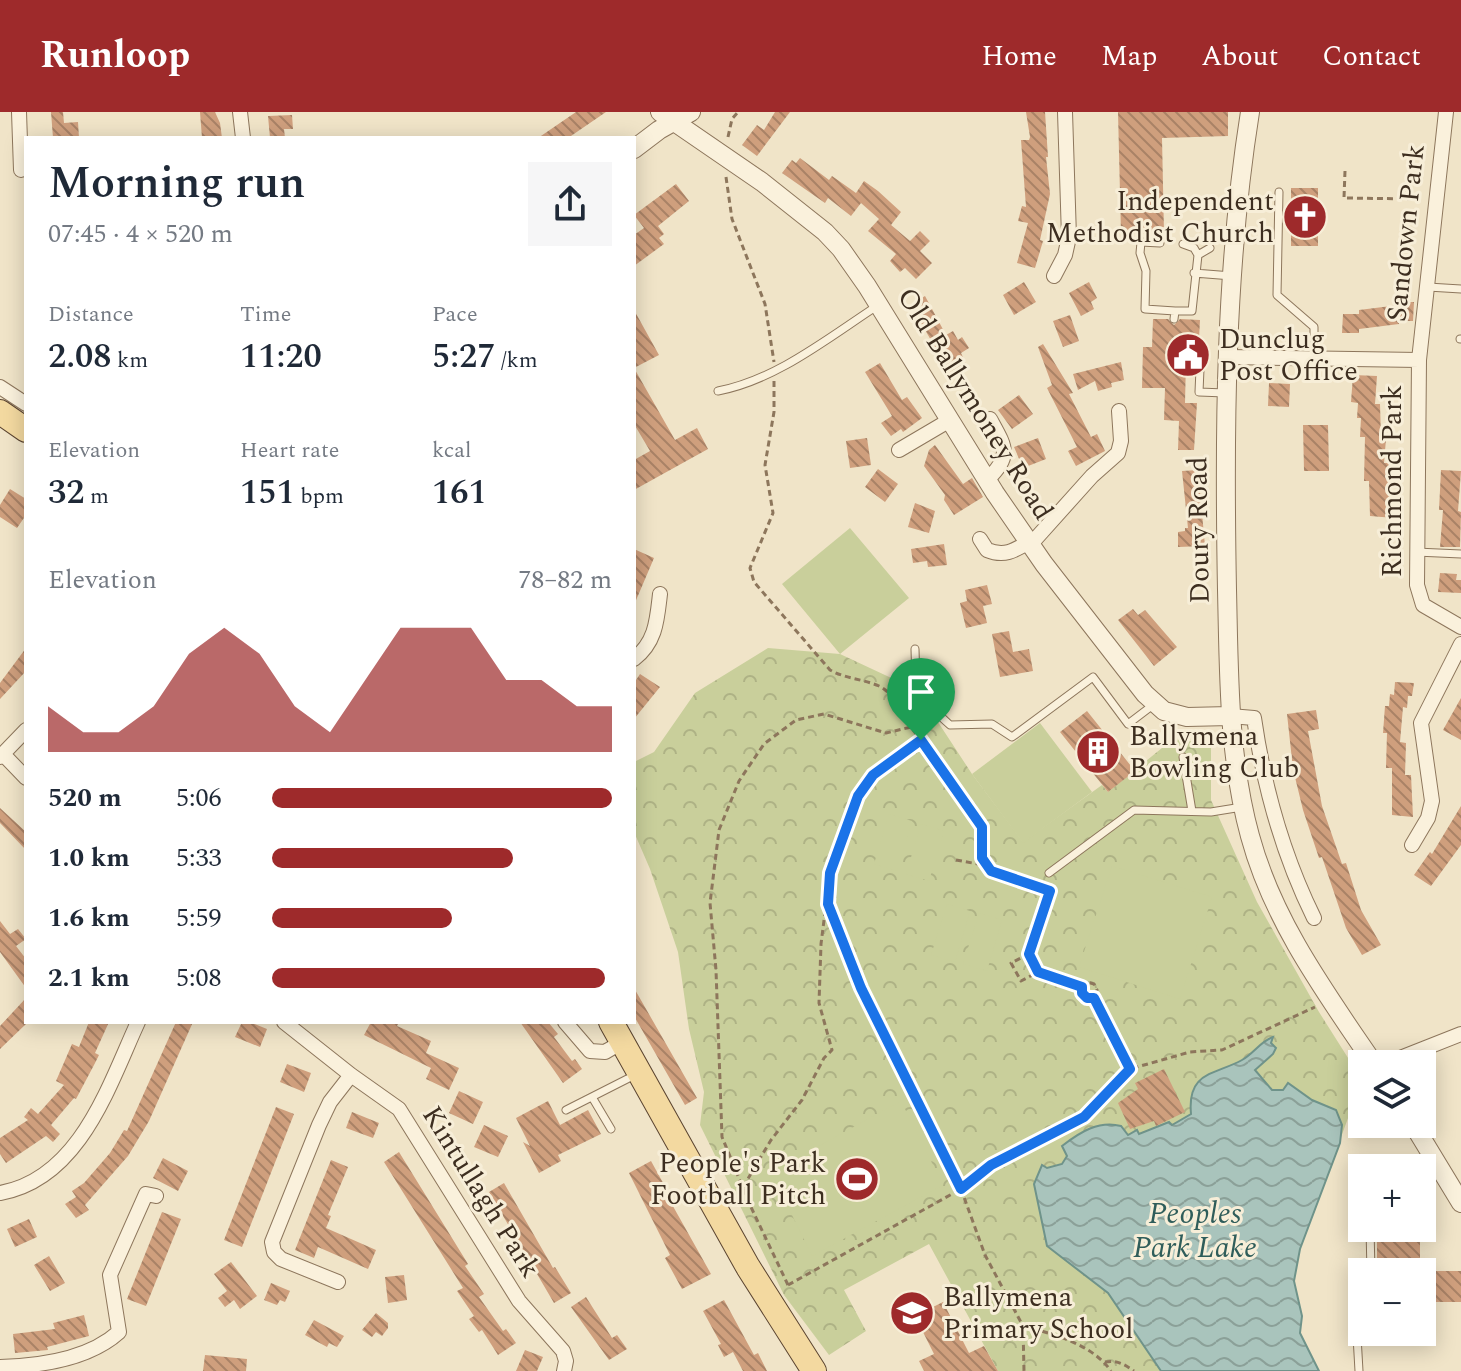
<!DOCTYPE html>
<html lang="en">
<head>
<meta charset="utf-8">
<style>
	body { margin:0; font-family:Spectral,serif; background:#f6f6f7; color:#1f2937; height:100vh; display:flex; flex-direction:column; font-size:30px; white-space:nowrap }
	* { box-sizing:border-box; margin:0 }
	p { font-size:26px; color:#747a83 }
	.icon { flex:none; width:44px; height:44px; fill:none; stroke:currentColor; stroke-width:2; stroke-linecap:round; stroke-linejoin:round }
	.map { position:relative; flex:1; overflow:hidden }
	.drawer { position:absolute; left:24px; top:24px; width:612px; height:888px; display:flex; flex-direction:column; background:#fff; border-radius:0px; box-shadow:0 4px 20px #0003 }
	.drawer>* { flex:none }
	.fabs { position:absolute; left:1348px; top:938px; display:grid; gap:16px }
	.fabs a { display:grid; place-items:center; width:88px; height:88px; border-radius:0px; background:#fff; box-shadow:0 4px 20px #0003; font-size:40px }
	.pin { position:absolute; display:grid; place-items:center; width:68px; height:68px; color:#fff; margin:-82px -34px; border-radius:50% 50% 50% 0; rotate:-45deg; box-shadow:0 0 8px #0007 }
	.pin .icon { rotate:45deg }
	.round { display:grid; place-items:center; flex:none; width:84px; height:84px; border-radius:0px; background:#f6f6f7 }
	.head { display:flex; align-items:center; justify-content:space-between; height:136px; padding:0 24px }
	h1 { font-size:44px; font-weight:600; line-height:60px }
	.stats { display:grid; grid-template-columns:repeat(3,1fr); gap:12px; height:136px; padding:8px 24px }
	.stats div { display:grid; align-content:center }
	.stats b { font-size:34px; font-weight:600 }
	.stats small { font-size:22px; font-weight:400 }
	.stats p { font-size:22px }
	.chart { height:224px; padding:16px 24px }
	.chart p { display:flex; justify-content:space-between }
	.chart svg { width:100%; height:144px; margin-top:8px; fill:#9e2a2b; opacity:.7 }
	ul { padding:0 24px; list-style:none; font-size:26px }
	li { display:grid; grid-template-columns:128px 96px 1fr; align-items:center; height:60px }
	li i { height:20px; border-radius:10px; background:#9e2a2b }
	header { display:flex; align-items:center; gap:48px; box-sizing:border-box; height:112px; padding:0 40px; background:#9e2a2b; color:#fff }
	header strong { font-size:38px }
	nav { display:flex; gap:44px; margin-inline-start:auto; font-size:28px }
	.map>svg:first-child { display:block }
	.park { fill:url(#park-crowns) }
	.pitch { fill:#c9cf9b }
	.water { fill:url(#water-waves); stroke:#6f938a; stroke-width:2 }
	.building { fill:url(#building-back-hatch) }
	.lines { fill:none; stroke-linecap:round; stroke-linejoin:round }
	.service-casing { stroke:#8d765c; stroke-width:9 }
	.minor-casing { stroke:#8d765c; stroke-width:16 }
	.tertiary-casing { stroke:#8d765c; stroke-width:20 }
	.primary-casing { stroke:#5b4430; stroke-width:26 }
	.path { stroke:#8d765c; stroke-width:3; stroke-dasharray:6 4; stroke-linecap:butt }
	.service { stroke:#faf1dc; stroke-width:7 }
	.minor { stroke:#faf1dc; stroke-width:14 }
	.tertiary { stroke:#faf1dc; stroke-width:18 }
	.primary { stroke:#f3d9a0; stroke-width:24 }
	.route-casing { stroke:#fff; stroke-width:16 }
	.route { stroke:#1a73e8; stroke-width:10 }
	.labels { text-anchor:middle; dominant-baseline:central; stroke-width:6; stroke-linejoin:round; paint-order:stroke }
	.poi-label { font-size:28px; fill:#3d2e20; stroke:#f7eed8; text-anchor:start }
	.street-label { font-size:28px; fill:#3d2e20; stroke:#f7eed8 }
	.water-label { font-size:30px; font-style:italic; fill:#2f5d5a; stroke:#f7eed8 }
</style>
</head>
<body>
<header>
<strong>Runloop</strong>
<nav><a>Home</a><a>Map</a><a>About</a><a>Contact</a></nav>
</header>
<div class="map">
<svg width="1461" height="1259" viewBox="0 0 1461 1259">
	<defs>
		<pattern id="park-crowns" width="20" height="18" patternUnits="userSpaceOnUse" patternTransform="scale(2)"><rect width="20" height="18" fill="#c9cf9b"/><path d="M2 6a3 3 0 1 1 6 0M12 15a3 3 0 1 1 6 0" fill="none" stroke="#aeb285"/></pattern>
		<pattern id="water-waves" width="16" height="10" patternUnits="userSpaceOnUse" patternTransform="scale(2)"><rect width="16" height="10" fill="#a9c4bc"/><path d="M0 5q4-4 8 0t8 0" fill="none" stroke="#8ba098"/></pattern>
		<pattern id="building-back-hatch" width="6" height="6" patternUnits="userSpaceOnUse" patternTransform="scale(2)"><rect width="6" height="6" fill="#cf9f7d"/><path d="M-1 5l2 2M0 0l6 6M5-1l2 2" fill="none" stroke="#a98266"/></pattern>
	</defs>
	<rect width="100%" height="100%" fill="#f0e4c8"/>
	<path class="park" d="M768,536L840,542L917,578L972,662L1023,730L1102,673L1108,680L1173,627L1211,632V688L1257,790L1319,900L1362,968L1300,1137L1294,1169L1302,1204L1300,1221L1319,1259H998L929,1132L844,1178L866,1219L829,1243L784,1183L700,1013L704,980L689,917L678,840L650,757L634,720V650L654,640L695,581Z"/>
	<path class="pitch" d="M850,416L909,486L840,542L782,472Z
		M1040,611L1092,680L1023,731L972,662Z
		M889,702L912,709L897,759L874,752Z
		M921,712L944,719L929,769L906,762Z
		M1112,754L1212,785L1180,887L1079,855Z
		M947,792L970,799L955,850L931,843Z
		M979,801L1002,808L987,859L963,852Z
		M901,989L943,1073L812,1144L771,1060Z"/>
	<path class="water" d="M1273,925L1271,931L1276,936L1273,942L1255,958L1272,978H1283L1288,971L1312,988L1336,998L1342,1013L1340,1031L1300,1137L1294,1169L1302,1204L1300,1221L1319,1259H1161L1108,1181L1047,1134L1034,1072L1042,1053L1047,1056L1062,1052L1067,1044L1062,1034C1080,1020 1099,1008 1121,1014L1128,1023L1137,1018L1139,1022L1169,1010L1172,1013L1191,1002C1187,959 1215,963 1242,948C1254,941 1261,929 1273,925Z"/>
	<path class="building" d="M51,0H63L64,11L78,10L79,26H53Z
		M200,0H215L220,11L222,26H202Z
		M576,0H606L568,26H538Z
		M775,0H790L757,44L742,33L757,13L764,18Z
		M1026,0H1045L1048,45H1046L1050,82L1040,128L1043,129L1035,156L1017,151L1028,111L1018,109L1022,94L1026,95L1021,28H1029L1030,25Z
		M1118,0H1228V24L1162,26L1164,121L1121,122Z
		M292,3L293,17H284L285,26H270L268,4Z
		M800,46L829,68L832,64L856,81L864,69L878,79L901,100L891,113L910,129L920,119L930,129L920,139L932,151L916,167L905,156L900,160L890,149L896,142L868,119L879,107L861,91L851,104L828,86L825,91L782,61L792,48L796,51Z
		M676,72L689,89L658,114L664,122L659,126L664,132L634,154V123L644,116L634,103Z
		M1291,76H1318V134H1291Z
		M1024,170L1036,190L1014,203L1003,183Z
		M1089,170L1097,186L1091,190L1094,197L1081,204L1069,181Z
		M925,184L946,223L953,219L958,228L962,225L969,236L961,241L966,252L950,261L921,211L919,213L908,194Z
		M1399,190H1414L1413,209H1399V212L1359,217V221H1342L1343,202H1359V198L1399,193Z
		M634,198L659,243L634,256L675,328L697,316L708,337L634,378V348L650,339L634,312Z
		M1070,203L1079,229L1063,235L1053,209Z
		M1153,207H1168L1174,213L1180,207L1200,208L1199,227H1190L1187,233L1193,240V249H1186L1185,291H1197L1194,338H1178L1179,309L1164,308L1165,276H1142L1143,235H1152Z
		M1043,232L1073,281L1069,282L1091,325L1097,322L1105,339L1076,354L1068,339L1077,335L1047,276L1052,273L1038,235Z
		M1121,250L1124,268L1111,271L1112,275L1098,279L1095,269L1078,278L1073,262Z
		M880,251L902,288L907,285L922,306L903,320L901,317L891,324L881,311L892,304L865,260Z
		M1353,263L1377,264L1375,292H1380L1381,326L1386,327L1384,351H1389L1388,370H1391L1390,388H1395L1394,406L1370,404L1369,369H1364L1365,325H1360L1361,306H1357L1358,291L1351,290Z
		M1269,271L1290,272L1289,295L1268,294Z
		M1019,283L1033,302L1012,317L998,298Z
		M1303,313H1328L1329,359H1304Z
		M867,326L871,353L850,356L846,329Z
		M1038,326L1046,347L1023,356L1014,335Z
		M935,333L963,372L972,366L983,385L954,403L944,388L945,383L924,354L929,338Z
		M878,357L898,372L885,390L865,375Z
		M1198,358L1205,434L1178,435V420L1185,419V416H1188L1182,359Z
		M1441,358L1461,359L1458,399L1461,400L1460,435H1440L1443,398H1439Z
		M10,377L26,387V403L17,416L0,405V393Z
		M915,391L935,399L929,421L908,415Z
		M944,432L947,453L928,455L927,449L913,451L911,437Z
		M634,437L654,446L634,493Z
		M1440,461L1457,462L1456,468H1461V481L1438,480Z
		M987,473L992,492L983,494L987,511L966,516L960,491L967,489L965,478Z
		M1133,497L1138,503L1145,498L1177,535L1154,554L1118,508Z
		M1009,519L1013,540L1029,537L1033,559L1000,565L992,522Z
		M26,536V559L0,587V571Z
		M640,562L660,575L634,607V571Z
		M1395,570L1414,571L1412,584H1408L1407,596L1403,595L1400,630L1406,631L1405,663H1411L1413,705L1392,703V656H1386L1387,621H1383L1385,594H1389L1390,582L1394,583Z
		M1461,586V628L1443,618Z
		M1316,598L1319,617L1308,619L1322,694L1342,752L1346,751L1361,798L1381,833L1362,843L1346,816L1322,745L1319,746L1303,698L1293,657L1287,602Z
		M1087,599L1135,659L1108,680L1060,620Z
		M1461,694V733L1431,774L1414,763L1430,740L1432,742Z
		M0,696L26,720V738L0,711Z
		M0,809L10,822L18,817L26,827L16,834L26,847V876L0,840Z
		M634,876L697,986L685,993L634,904Z
		M26,886V912L0,937V914Z
		M89,910H109L95,941L99,943L94,953L76,987L74,986L51,1013L60,1022L53,1030L46,1024L6,1051L0,1042V1026L28,1008L24,1005L31,996L38,1002L64,973L56,969L72,932L79,935Z
		M176,910H193L149,1009L128,1044L85,1093L89,1098L76,1106L65,1092L76,1085L72,1079L84,1071L110,1041L124,1018L127,1019Z
		M242,910H250L267,917L260,935L235,925Z
		M371,910H399L397,914L431,929L426,941L459,956L449,978L426,967L431,956L364,923Z
		M520,910H548L558,922L554,925L572,949L575,947L582,957L563,971Z
		M287,952L311,961L304,980L280,970Z
		M1164,957L1185,1000L1156,1014L1154,1009L1130,1017L1118,991L1138,977L1135,971Z
		M459,979L483,990L473,1012L449,1001Z
		M548,989L560,1013L588,998L601,1022L558,1043L561,1049L539,1061L523,1030L530,1034L516,1006Z
		M276,995L294,1002L242,1135L224,1128Z
		M352,1000L379,1011L373,1026L346,1016Z
		M484,1013L508,1024L498,1045L474,1035Z
		M399,1040L468,1152L465,1154L484,1182L479,1185L503,1219L506,1217L516,1231L498,1243L482,1218L479,1220L469,1207L474,1204L457,1179L463,1176L384,1050Z
		M163,1046L188,1059L178,1079L153,1066Z
		M331,1048L348,1055L328,1103L331,1104L326,1116L376,1138L368,1157L318,1135L314,1146L295,1138Z
		M651,1049L667,1078L665,1080L711,1162L682,1177L665,1146L670,1143L629,1061Z
		M504,1071L553,1156L555,1155L571,1181L554,1191L489,1080Z
		M162,1100L181,1107L146,1194L127,1187Z
		M29,1107L37,1125L15,1135L7,1117Z
		M1377,1121L1398,1122L1397,1128H1420V1160H1392V1155H1377Z
		M49,1144L65,1171L50,1179L34,1153Z
		M231,1150L257,1184L240,1197L234,1188L225,1195L218,1186L227,1179L214,1162Z
		M1422,1159H1461V1190H1422Z
		M404,1163L407,1188L388,1191L385,1165Z
		M271,1171L290,1179L285,1190L280,1188L277,1193L264,1188Z
		M586,1185L612,1226L617,1223L627,1237L609,1248L571,1195Z
		M724,1188L754,1243L758,1241L767,1259H743L733,1240L724,1245L718,1233L721,1232L703,1199Z
		M943,1190L969,1241L984,1234L998,1259H924L919,1249L934,1242L915,1204Z
		M376,1201L388,1211V1216L382,1224L376,1220L372,1225L362,1218Z
		M84,1203L89,1224L47,1235L48,1238L15,1241L13,1222L55,1217L53,1211Z
		M314,1208L344,1224L337,1235L329,1231L327,1235L305,1223Z
		M525,1238L543,1245L537,1259H516Z
		M205,1243L247,1247L246,1259H203Z"/>
	<g class="lines">
		<g class="service-casing">
			<path id="service" d="M1279,80L1277,183L1314,215V246
				M1160,131L1141,130L1140,141L1146,159L1145,197L1175,199
				M1183,132L1194,136L1198,143
				M1194,161L1232,164
				M1428,175L1461,177
				M1174,207L1175,199H1192L1198,143L1210,136
				M1460,227H1461
				M1193,233L1201,234L1199,280L1225,281
				M718,279C776,268 828,226 877,194
				M1416,440L1461,442
				M915,537C916,579 918,584 950,613L992,612L1012,625L1093,565L1128,612L1153,593
				M1183,645L1192,699
				M1049,761L1134,698L1211,700L1242,695
				M592,985L611,1017
				M566,998L637,962
				M1422,1095L1423,1094
				M1370,1116L1371,1160
				M1359,1259L1357,1224L1362,1215"/>
		</g>
		<g class="minor-casing">
			<path id="minor" d="M19,0L21,58
				M240,0L243,26
				M1446,0L1419,248L1417,473L1423,493L1461,515
				M1054,164L1065,143L1069,125L1065,0
				M1229,245L1419,248
				M0,275L26,292
				M899,338L950,308
				M987,368C1012,343 1006,336 990,307
				M980,427L987,438C1004,445 1014,439 1029,430
				M1031,432L1092,364L1118,341L1121,329L1119,299
				M634,547C656,530 657,508 660,482
				M1230,604L1254,606C1264,675 1283,743 1314,806
				M3,642L26,666
				M0,645L26,618
				M1412,733L1428,706L1432,689L1421,611L1461,532
				M284,910L351,963L399,997L519,1189L563,1239L566,1249L564,1259
				M565,910L590,939L605,940L622,930
				M1385,952L1461,922
				M0,1081C80,1067 109,973 138,910
				M338,1170L281,1147L274,1140L272,1130L319,1013L330,990L351,963
				M0,1255C40,1254 89,1247 119,1220L110,1163L146,1082L156,1084"/>
		</g>
		<g class="tertiary-casing">
			<path id="tertiary" d="M660,0L762,70L825,120L841,137L867,174L995,381L1044,452L1145,582L1164,599L1187,605L1230,604
				M1250,0C1225,157 1224,319 1227,478C1229,560 1228,644 1250,724C1273,809 1325,880 1374,952
				M634,37L659,18L691,0
				M1413,1012L1461,1091"/>
		</g>
		<g class="primary-casing">
			<path id="primary" d="M0,300L26,318
				M611,910L748,1155L814,1259"/>
		</g>
		<path class="path" d="M728,25L732,7L738,0
			M1345,59L1344,86L1421,87
			M726,65L732,107L765,192L774,250
			M774,269V300L765,353L773,401L750,456L754,470L830,558C846,567 863,567 879,574C894,581 903,602 911,615
			M956,748L978,752L981,747
			M830,796L861,876L941,1032L961,1077L985,1143L1023,1214L1024,1259
			M1038,860L1029,842L1011,851L1021,869L1038,860L1082,875
			M1094,886H1087L1082,881V875L1087,870L1094,872L1097,878L1094,886L1130,957
			M743,1075L771,1028L802,988L824,946L832,938L819,891L821,832L830,761L858,684L873,663L921,628
			M788,1173L750,1093L722,1025L716,858L710,791L719,718L739,669L764,632L796,608L824,602L886,621L911,615L982,715V746L991,759L1050,779L1029,842
			M788,1173L961,1077L991,1053L1084,1005L1130,957L1190,940L1222,938L1315,895
			M1023,1214C1053,1222 1092,1232 1111,1259
			M1105,1250C1117,1248 1124,1252 1134,1259"/>
		<use href="#service" class="service"/>
		<use href="#minor" class="minor"/>
		<use href="#tertiary" class="tertiary"/>
		<use href="#primary" class="primary"/>
	</g>
	<g class="lines">
		<g class="route-casing">
			<path id="route" d="M921,628L982,715V746L991,759L1050,779L1029,842L1038,860L1082,875V881L1087,886H1094L1130,957L1084,1005L991,1053L961,1077L861,876L828,792L830,761L858,684L873,663Z"/>
		</g>
		<use href="#route" class="route"/>
	</g>
	<defs>
		<g id="church-disc" transform="scale(2.3)"><circle r="9.5" fill="#9e2a2b" stroke="#f7eed8"/><path d="M-1.2-6h2.4v3.5h3.3v2.4h-3.3V6h-2.4V-.1h-3.3v-2.4h3.3Z" fill="#fff"/></g>
		<g id="civic-disc" transform="scale(2.3)"><circle r="9.5" fill="#9e2a2b" stroke="#f7eed8"/><path d="M-.6-6.5H3V-4.5H.6V-3L4-1V1h2V6H-6V1h2V-1L-.6-3ZM-1.2 2.5V6h2.4V2.5Z" fill="#fff"/></g>
		<g id="building-disc" transform="scale(2.3)"><circle r="9.5" fill="#9e2a2b" stroke="#f7eed8"/><path d="M-4-6H4V6H1V3H-1V6H-4ZM-2.5-4.3h1.7v1.8h-1.7ZM.8-4.3h1.7v1.8H.8ZM-2.5-1h1.7V.8h-1.7ZM.8-1h1.7V.8H.8Z" fill="#fff"/></g>
		<g id="stadium-disc" transform="scale(2.3)"><circle r="9.5" fill="#9e2a2b" stroke="#f7eed8"/><path d="M0-5a6.5 5 0 1 0 0 10a6.5 5 0 1 0 0-10ZM-3.5-1.8h7v3.6h-7Z" fill="#fff"/></g>
		<g id="school-disc" transform="scale(2.3)"><circle r="9.5" fill="#9e2a2b" stroke="#f7eed8"/><path d="M0-5L7-2L0 1L-7-2ZM-4 1L0 2.5L4 1V4Q0 6-4 4Z" fill="#fff"/></g>
	</defs>
	<g fill-rule="evenodd">
		<use href="#church-disc" x="1305" y="105"/>
		<use href="#civic-disc" x="1188" y="243"/>
		<use href="#building-disc" x="1098" y="640"/>
		<use href="#stadium-disc" x="857" y="1067"/>
		<use href="#school-disc" x="912" y="1201"/>
	</g>
	<g class="labels">
		<g class="poi-label">
			<text x="1274" y="89" text-anchor="end">Independent<tspan x="1274" dy="32">Methodist Church</tspan></text>
			<text x="1219" y="227">Dunclug<tspan x="1219" dy="32">Post Office</tspan></text>
			<text x="1129" y="624">Ballymena<tspan x="1129" dy="32">Bowling Club</tspan></text>
			<text x="826" y="1051" text-anchor="end">People's Park<tspan x="826" dy="32">Football Pitch</tspan></text>
			<text x="943" y="1185">Ballymena<tspan x="943" dy="32">Primary School</tspan></text>
		</g>
		<g class="street-label">
			<text transform="translate(1406 121) rotate(-84)">Sandown Park</text>
			<text transform="translate(975 292) rotate(58)">Old Ballymoney Road</text>
			<text transform="translate(1392 369) rotate(-90)">Richmond Park</text>
			<text transform="translate(1199 418) rotate(-91)">Doury Road</text>
			<text transform="translate(481 1080) rotate(58)">Kintullagh Park</text>
		</g>
		<g class="water-label">
			<text x="1195" y="1102">Peoples<tspan x="1195" dy="34">Park Lake</tspan></text>
		</g>
	</g>
</svg>
<div class="fabs">
<a><svg class="icon" aria-label="layers" viewBox="0 0 24 24"><path d="M12 4l9 5-9 5-9-5zM3 14l9 5 9-5"/></svg></a>
<a>+</a>
<a>−</a>
</div>
<div class="pin" style="left:921px;top:628px;background:#1e9e55"><svg class="icon" aria-label="arrive" viewBox="0 0 24 24"><path d="M6 21V4h12l-3 4 3 4H6"/></svg></div>
<section class="drawer">
<div class="head"><div><h1>Morning run</h1><p>07:45 · 4 × 520 m</p></div><a class="round"><svg class="icon" aria-label="share" viewBox="0 0 24 24"><path d="M12 15V3M7 8l5-5 5 5M5 13v7h14v-7"/></svg></a></div>
<div class="stats">
<div><p>Distance</p><b>2.08<small> km</small></b></div>
<div><p>Time</p><b>11:20</b></div>
<div><p>Pace</p><b>5:27<small> /km</small></b></div>
</div>
<div class="stats">
<div><p>Elevation</p><b>32<small> m</small></b></div>
<div><p>Heart rate</p><b>151<small> bpm</small></b></div>
<div><p>kcal</p><b>161</b></div>
</div>
<div class="chart"><p><span>Elevation</span>78–82 m</p>
<svg viewBox="0 0 160 44" preserveAspectRatio="none"><path d="M0 44V30L10 38L20 38L30 30L40 14L50 6L60 14L70 30L80 38L90 22L100 6L110 6L120 6L130 22L140 22L150 30L160 30V44z"/></svg>
</div>
<ul>
<li><b>520 m</b>5:06<i style="width:100%"></i></li>
<li><b>1.0 km</b>5:33<i style="width:71%"></i></li>
<li><b>1.6 km</b>5:59<i style="width:53%"></i></li>
<li><b>2.1 km</b>5:08<i style="width:98%"></i></li>
</ul>
</section>
</div>
</body>
</html>
